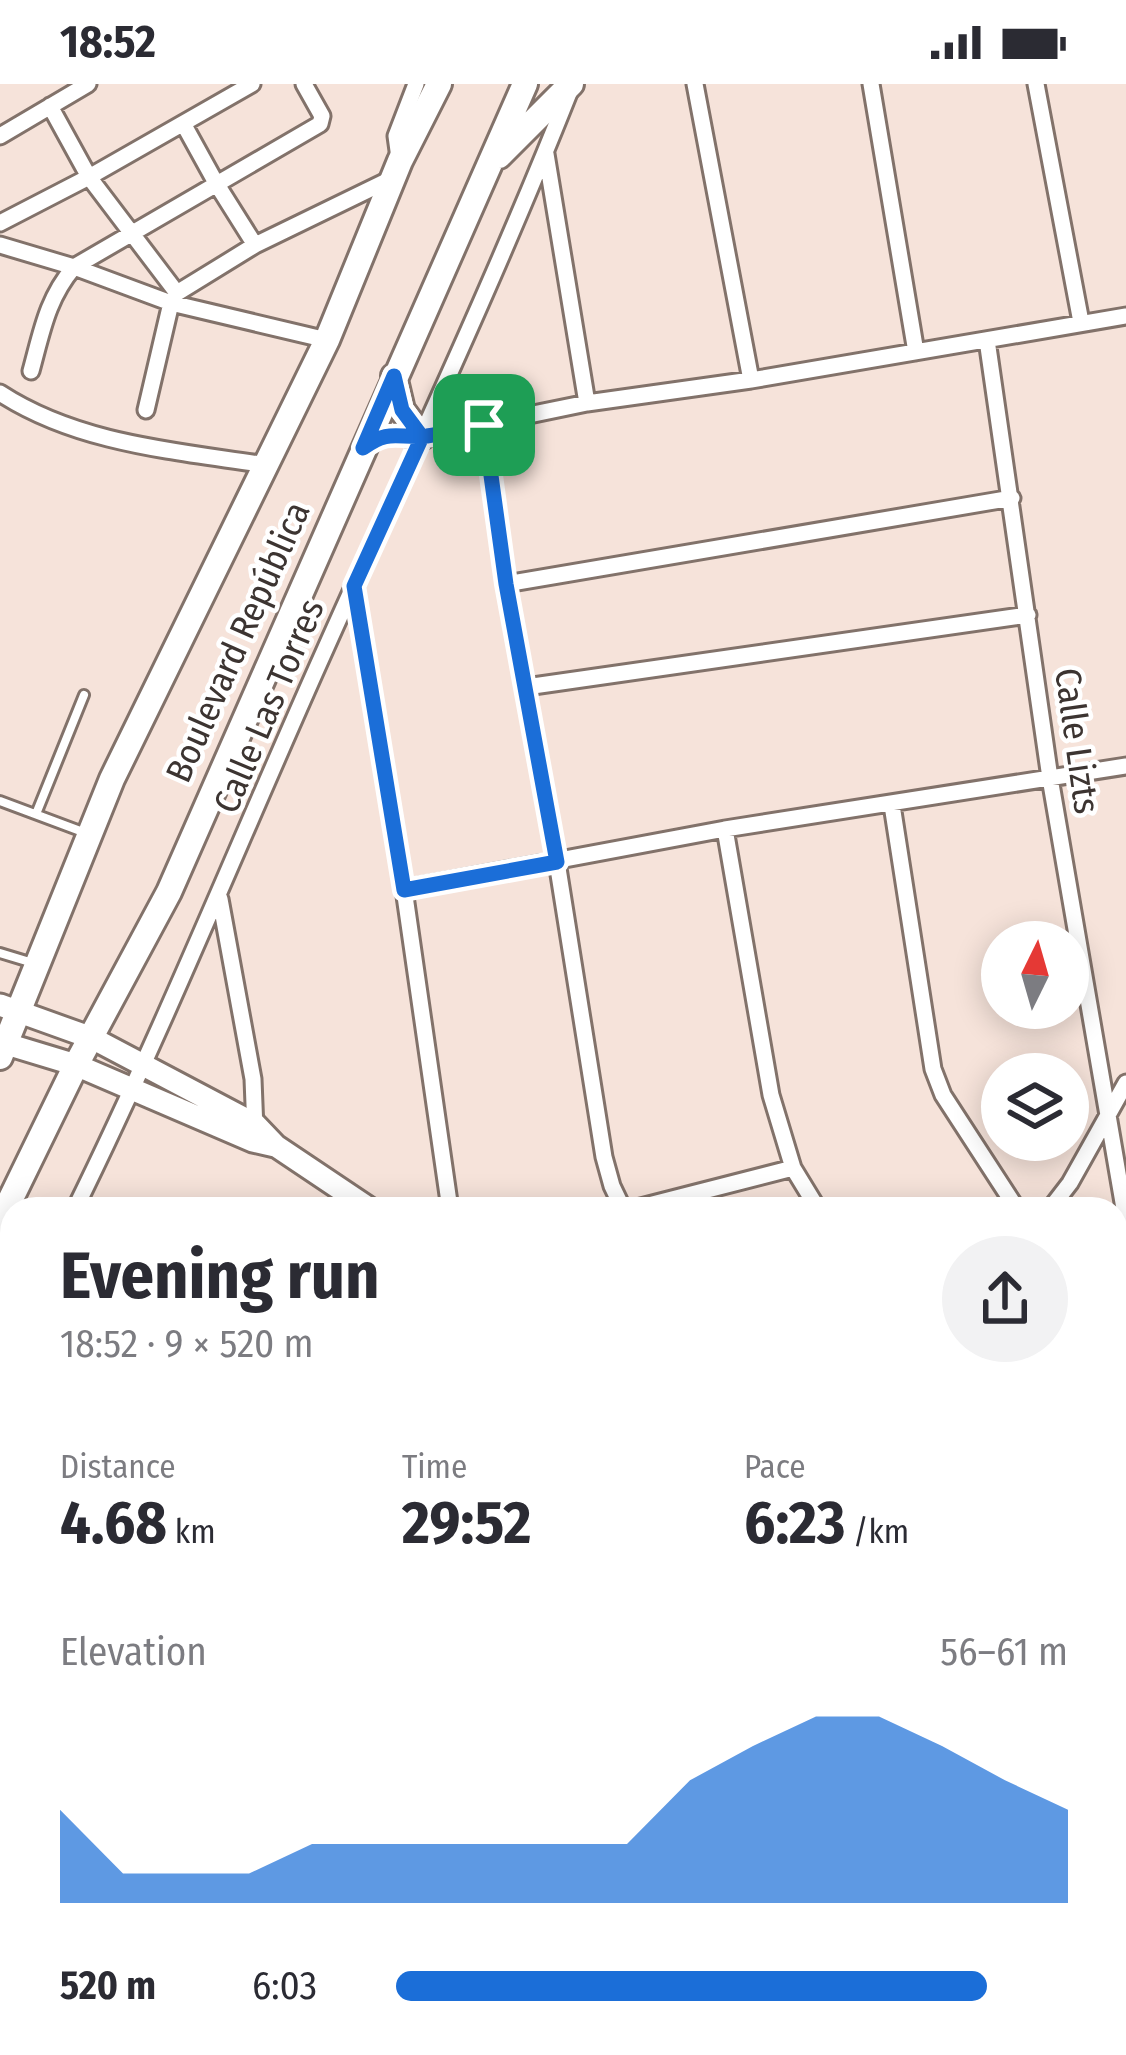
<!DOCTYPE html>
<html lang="en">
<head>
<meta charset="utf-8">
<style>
	body { margin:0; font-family:"Fira Sans Condensed",sans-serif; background:#f2f2f3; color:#2b2b33; height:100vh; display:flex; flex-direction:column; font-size:45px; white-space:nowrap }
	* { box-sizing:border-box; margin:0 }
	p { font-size:39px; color:#7c7c81 }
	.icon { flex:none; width:66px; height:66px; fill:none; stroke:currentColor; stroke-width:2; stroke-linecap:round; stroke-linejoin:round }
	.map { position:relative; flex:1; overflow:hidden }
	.details { position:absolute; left:0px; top:1113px; width:1128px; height:858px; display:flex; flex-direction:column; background:#fff; border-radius:36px 36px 0 0; box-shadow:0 6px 30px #0003 }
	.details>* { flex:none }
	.needle { width:78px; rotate:5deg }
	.buttons { position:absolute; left:981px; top:837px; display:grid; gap:24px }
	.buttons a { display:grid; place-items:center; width:108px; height:108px; border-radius:50%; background:#fff; box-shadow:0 6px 30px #0003; font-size:60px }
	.pin { position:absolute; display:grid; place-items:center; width:102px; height:102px; color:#fff; margin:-51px; border-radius:24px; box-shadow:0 6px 18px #0006 }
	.round { display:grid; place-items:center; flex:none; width:126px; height:126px; border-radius:63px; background:#f2f2f3 }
	.overview { display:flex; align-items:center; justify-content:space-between; height:204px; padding:0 60px }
	h1 { font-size:66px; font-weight:700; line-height:90px }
	.metrics { display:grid; grid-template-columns:repeat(3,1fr); gap:18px; height:204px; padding:12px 60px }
	.metrics div { display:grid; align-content:center }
	.metrics b { font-size:60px; font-weight:700 }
	.metrics small { font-size:33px; font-weight:400 }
	.metrics p { font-size:33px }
	.chart { height:336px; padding:24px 60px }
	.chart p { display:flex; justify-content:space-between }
	.chart svg { width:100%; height:216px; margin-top:12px; fill:#1b6ed8; opacity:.7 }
	ul { padding:0 60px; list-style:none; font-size:39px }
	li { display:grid; grid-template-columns:192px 144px 1fr; align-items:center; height:90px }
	li i { height:30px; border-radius:15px; background:#1b6ed8 }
	.status { display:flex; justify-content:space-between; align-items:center; height:84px; padding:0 60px; background:#fff; direction:ltr }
	.status svg { height:33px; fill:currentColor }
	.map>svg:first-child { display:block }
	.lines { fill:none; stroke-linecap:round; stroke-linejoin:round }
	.lane-casing { stroke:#82726a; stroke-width:14 }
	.street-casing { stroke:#82726a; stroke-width:21 }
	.secondary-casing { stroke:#82726a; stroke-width:27 }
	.primary-casing { stroke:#82726a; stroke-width:30 }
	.lane { stroke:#fff; stroke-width:8 }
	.street { stroke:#fff; stroke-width:15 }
	.secondary { stroke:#fff; stroke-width:21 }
	.primary { stroke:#fff; stroke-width:24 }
	.route-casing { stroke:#fff; stroke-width:24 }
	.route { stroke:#1b6ed8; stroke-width:15 }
	.labels { text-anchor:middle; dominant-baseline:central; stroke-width:9; stroke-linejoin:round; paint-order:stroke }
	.street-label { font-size:36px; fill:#3c3431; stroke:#fff }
</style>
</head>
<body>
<div class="status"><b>18:52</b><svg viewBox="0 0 49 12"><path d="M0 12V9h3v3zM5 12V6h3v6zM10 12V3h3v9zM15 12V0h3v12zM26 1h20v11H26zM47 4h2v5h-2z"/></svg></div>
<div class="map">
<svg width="1126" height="1971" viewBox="0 0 1126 1971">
	<rect width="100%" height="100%" fill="#f6e3da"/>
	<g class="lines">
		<g class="lane-casing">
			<path id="lane" d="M0,717L83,748
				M36,730L84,611
				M0,869L33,879"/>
		</g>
		<g class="street-casing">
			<path id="street" d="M695,0L751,296
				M871,0L916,268
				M1036,0L1081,238
				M50,22L89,93L177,209
				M184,41L216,99L255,161
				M0,52L88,0
				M546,70L587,319
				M399,74L396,52L416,0
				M0,139L89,93L252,0
				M0,161L74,183L171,219L327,256
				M987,256L1050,694L1126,1136
				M31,287C42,247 47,215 74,183L320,40L322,32L304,0
				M0,309C78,360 176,367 266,381
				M146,326L171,219L177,209L255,161L393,94
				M484,341L506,500L557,778L604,1073L612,1102L623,1125
				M422,353L587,319L751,296L1126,232
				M506,500L1012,414
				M355,505L404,805L450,1125
				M526,603L1028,531
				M892,721L933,985L943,1011L1017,1125
				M725,745L771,1011L793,1084L818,1125
				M404,805L725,745L1126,682
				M220,815L253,995L255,1046
				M75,1125C165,942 241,753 324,568C407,382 494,198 569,9
				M633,1125L793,1084
				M1050,1125L1070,1099L1126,999
				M0,1261L12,1249
				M1116,1392L1126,1386
				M1116,1576L1126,1569
				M1116,1759L1126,1752
				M1116,1942L1126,1935
				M393,1959L401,1971
				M603,1959L611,1971
				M4,1971L12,1953
				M783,1971L800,1968L813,1959
				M1072,1971L1090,1959"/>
		</g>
		<g class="secondary-casing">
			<path id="secondary" d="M0,921L92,954L255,1040L276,1062L370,1125
				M0,958L76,981L253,1057L275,1062
				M1116,1215L1126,1214
				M1008,1959L1016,1971"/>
		</g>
		<g class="primary-casing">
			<path id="primary" d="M499,72L571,0
				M394,292L402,326L422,353
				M0,973L112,695L327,256L400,77L439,0
				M0,1137L76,981L169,808L525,0"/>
		</g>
		<use href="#lane" class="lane"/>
		<use href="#street" class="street"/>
		<use href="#secondary" class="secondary"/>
		<use href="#primary" class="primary"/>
	</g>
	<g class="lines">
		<g class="route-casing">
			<path id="route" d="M484,341C465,344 446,349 427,352C398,355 390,344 363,364L394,292L402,326L422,353L354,502L404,806L557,778L506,500L484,341"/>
		</g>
		<use href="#route" class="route"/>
	</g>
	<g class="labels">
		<g class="street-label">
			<text transform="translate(238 558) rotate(-66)">Boulevard República</text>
			<text transform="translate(269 622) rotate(-67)">Calle Las Torres</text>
			<text transform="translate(1077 657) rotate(82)">Calle Lizts</text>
		</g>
	</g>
</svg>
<div class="buttons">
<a><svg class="needle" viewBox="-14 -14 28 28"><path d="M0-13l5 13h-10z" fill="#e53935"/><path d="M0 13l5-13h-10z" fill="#7c7c81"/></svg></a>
<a><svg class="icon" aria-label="layers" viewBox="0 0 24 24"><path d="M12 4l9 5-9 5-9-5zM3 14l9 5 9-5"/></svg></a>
</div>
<div class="pin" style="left:484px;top:341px;background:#1e9e55"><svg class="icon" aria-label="arrive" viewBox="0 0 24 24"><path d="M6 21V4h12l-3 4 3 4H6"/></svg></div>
<section class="details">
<div class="overview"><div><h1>Evening run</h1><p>18:52 · 9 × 520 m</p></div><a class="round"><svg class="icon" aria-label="share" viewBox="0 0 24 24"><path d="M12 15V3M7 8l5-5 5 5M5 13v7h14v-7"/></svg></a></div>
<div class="metrics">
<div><p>Distance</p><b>4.68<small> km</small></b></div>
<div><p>Time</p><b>29:52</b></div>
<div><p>Pace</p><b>6:23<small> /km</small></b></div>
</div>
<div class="chart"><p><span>Elevation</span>56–61 m</p>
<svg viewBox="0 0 160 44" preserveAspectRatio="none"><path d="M0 44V25L10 38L20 38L30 38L40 32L50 32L60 32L70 32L80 32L90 32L100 19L110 12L120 6L130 6L140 12L150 19L160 25V44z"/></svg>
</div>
<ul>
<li><b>520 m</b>6:03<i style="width:88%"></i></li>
</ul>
</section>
</div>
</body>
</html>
